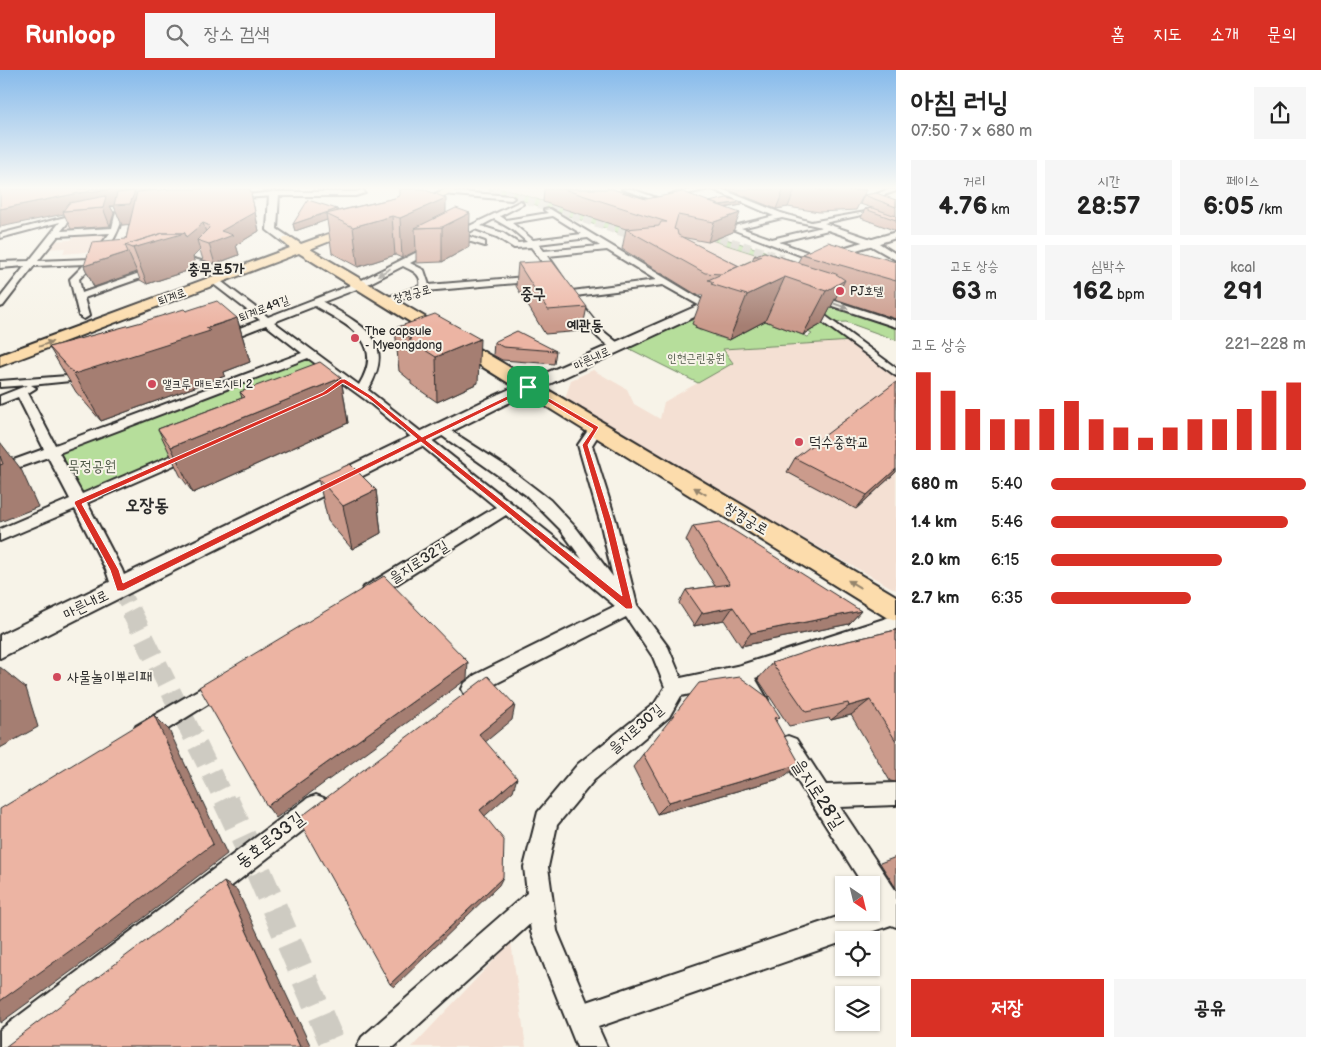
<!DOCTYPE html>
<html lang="ko">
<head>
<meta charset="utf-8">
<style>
	body { margin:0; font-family:"Balsamiq Sans","Poor Story",sans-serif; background:#f6f6f6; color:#222; height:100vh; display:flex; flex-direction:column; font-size:19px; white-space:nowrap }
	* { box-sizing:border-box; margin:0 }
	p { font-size:16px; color:#767676 }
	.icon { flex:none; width:28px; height:28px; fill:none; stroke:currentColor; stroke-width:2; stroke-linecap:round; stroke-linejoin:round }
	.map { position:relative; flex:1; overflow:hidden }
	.panel { display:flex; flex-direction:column; background:#fff; width:425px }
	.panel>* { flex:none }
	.needle { width:32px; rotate:145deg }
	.fabs { position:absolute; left:835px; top:806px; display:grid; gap:10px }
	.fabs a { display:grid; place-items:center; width:45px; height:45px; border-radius:0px; background:#fff; box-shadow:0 1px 4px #0004; font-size:25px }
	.pin { position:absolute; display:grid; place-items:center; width:42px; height:42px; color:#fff; margin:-21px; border-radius:10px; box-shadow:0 2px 8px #0006 }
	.round { display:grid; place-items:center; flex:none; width:52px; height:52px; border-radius:0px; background:#f6f6f6 }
	.summary { display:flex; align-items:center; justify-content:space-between; height:85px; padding:0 15px }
	h1 { font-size:28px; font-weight:700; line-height:38px }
	.metrics { display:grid; grid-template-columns:repeat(3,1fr); gap:8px; height:85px; padding:5px 15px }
	.metrics div { display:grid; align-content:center; border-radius:0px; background:#f6f6f6; text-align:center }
	.metrics b { font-size:25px; font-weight:700 }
	.metrics small { font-size:14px; font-weight:400 }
	.metrics p { font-size:14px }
	.chart { height:140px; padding:10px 15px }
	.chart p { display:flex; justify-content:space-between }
	.chart svg { width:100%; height:90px; margin-top:5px; stroke:#d93025; stroke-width:6 }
	.primary-button { display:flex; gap:10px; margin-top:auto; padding:10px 15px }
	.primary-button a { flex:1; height:58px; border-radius:0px; background:#d93025; color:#fff; font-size:20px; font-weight:700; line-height:58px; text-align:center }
	.primary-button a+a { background:#f6f6f6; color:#222 }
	ul { padding:0 15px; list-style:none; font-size:16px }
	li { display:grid; grid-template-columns:80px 60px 1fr; align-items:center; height:38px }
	li i { height:12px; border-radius:6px; background:#d93025 }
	header { display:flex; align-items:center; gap:30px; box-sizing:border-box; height:70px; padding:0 25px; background:#d93025; color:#fff }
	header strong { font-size:24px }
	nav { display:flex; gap:28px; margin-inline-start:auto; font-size:18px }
	.search { width:350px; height:45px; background:#f6f6f6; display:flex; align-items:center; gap:12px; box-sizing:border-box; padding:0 18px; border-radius:0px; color:#767676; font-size:19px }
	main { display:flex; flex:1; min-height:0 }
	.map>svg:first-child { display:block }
	.built { fill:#f4e0d3 }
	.green { fill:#b6de9b; stroke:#708463; fill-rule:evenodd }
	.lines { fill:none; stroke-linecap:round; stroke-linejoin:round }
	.street-tunnel-far3 { stroke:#cecbc2; stroke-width:8; stroke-dasharray:8 4; stroke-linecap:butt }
	.street-tunnel-far2 { stroke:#cecbc2; stroke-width:16; stroke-dasharray:16 8; stroke-linecap:butt }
	.street-tunnel-far1 { stroke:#cecbc2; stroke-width:20; stroke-dasharray:20 10; stroke-linecap:butt }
	.street-tunnel { stroke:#cecbc2; stroke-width:26; stroke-dasharray:26 13; stroke-linecap:butt }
	.street-casing { stroke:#2b2b2b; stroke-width:4 }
	.secondary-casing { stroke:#2b2b2b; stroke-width:4 }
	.primary-casing { stroke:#2b2b2b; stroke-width:4 }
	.street { fill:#f7f3e8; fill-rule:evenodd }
	.secondary { fill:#f7f3e8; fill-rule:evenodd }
	.primary { fill:#fcdcac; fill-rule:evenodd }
	.wall { fill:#cb9b8c; stroke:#2b2b2b }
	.shaded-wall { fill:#a57e72; stroke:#2b2b2b }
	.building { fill:#ecb4a3; stroke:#2b2b2b }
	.oneway { fill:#918f8a }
	.oneway2 { fill:#94846c }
	.route { fill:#d93025; stroke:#fff; fill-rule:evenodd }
	.poi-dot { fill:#d1495b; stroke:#f7f3e8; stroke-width:2 }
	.labels { text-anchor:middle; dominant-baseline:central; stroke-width:4; stroke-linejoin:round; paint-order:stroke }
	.far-poi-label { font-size:12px; fill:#2b2b2b; stroke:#f7f3e8; text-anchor:start }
	.far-street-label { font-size:12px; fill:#2b2b2b; stroke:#f7f3e8 }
	.far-park-label { font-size:12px; fill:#4e5847; stroke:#f7f3e8 }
	.far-quarter-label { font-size:15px; font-weight:bold; fill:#2b2b2b; stroke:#f7f3e8 }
	.poi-label { font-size:15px; fill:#2b2b2b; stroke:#f7f3e8; text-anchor:start }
	.park-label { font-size:15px; fill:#4e5847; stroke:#f7f3e8 }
	.street-label { font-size:15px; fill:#2b2b2b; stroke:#f7f3e8 }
	.far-district-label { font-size:16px; font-weight:bold; fill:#2b2b2b; stroke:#f7f3e8 }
	.quarter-label { font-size:18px; font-weight:bold; fill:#2b2b2b; stroke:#f7f3e8 }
	.near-street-label { font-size:18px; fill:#2b2b2b; stroke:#f7f3e8 }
</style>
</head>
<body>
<header>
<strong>Runloop</strong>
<div class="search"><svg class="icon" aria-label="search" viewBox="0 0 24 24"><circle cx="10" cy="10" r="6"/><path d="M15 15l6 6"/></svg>장소 검색</div>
<nav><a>홈</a><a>지도</a><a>소개</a><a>문의</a></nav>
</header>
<main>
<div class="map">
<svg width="896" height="977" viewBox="0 0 896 977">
	<rect width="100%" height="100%" fill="#f7f3e8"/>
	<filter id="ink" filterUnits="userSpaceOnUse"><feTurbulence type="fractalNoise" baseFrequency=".02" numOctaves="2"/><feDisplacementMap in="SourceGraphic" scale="10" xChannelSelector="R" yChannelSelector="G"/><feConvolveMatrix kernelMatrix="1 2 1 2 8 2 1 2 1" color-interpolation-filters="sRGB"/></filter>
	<g filter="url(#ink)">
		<path class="built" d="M506,119H551L896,228V250Z
			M117,140L120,152L98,181L63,184L65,178L42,179L48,171L71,170L77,163L54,164L65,151Z
			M853,271L896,303V520L712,418L565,329L571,310L593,300L627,319L634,334L660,349L664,332L733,293L722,279Z
			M511,872L526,977H412Z"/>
		<path class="green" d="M488,119H506L739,196L761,186L677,159L565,119L774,184L776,187L755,202L896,256V270L846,252L829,253L853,271L723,279L733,293L698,313L622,275L694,243L739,203ZM759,226L822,254L808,262L812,264L808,267L765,251L729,270L714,266L715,264L704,259L701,261L695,258Z
			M308,287L336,309L80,428L56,383Z"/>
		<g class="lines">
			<path class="street-tunnel-far3" d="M493,119L645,170
				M697,161L783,188"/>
			<path class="street-tunnel-far2" d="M120,519L132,542"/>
			<path class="street-tunnel-far1" d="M131,541L226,733"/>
			<path class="street-tunnel" d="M226,731L251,784L334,977"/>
			<g class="street-casing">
				<path id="street" d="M622,119H632L676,135L671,136Z
					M694,119H710L672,127L669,125Z
					M712,119H721L781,143L811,152L871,141V143L824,153L874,170L896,184V190L868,174L828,160L779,172L826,189L827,191L823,194L711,151L715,149L734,156L774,146ZM782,148L822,157L772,169L741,158Z
					M889,119H896V121L872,129L869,127Z
					M363,120L365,123L355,126H274L231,129L228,127L274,122H355Z
					M445,121L511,126L514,128L511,130L443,124Z
					M521,131L523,134L500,146L506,150L548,143L544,140L550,139L712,236L704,238L663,215L575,226L603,261L623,277L618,280C589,273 551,201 531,177L514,178L497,167L475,159L464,165L485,172V176L458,168L410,193L424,200L429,215L537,206L540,207V211L425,221L389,233H383V229L420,216C422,204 413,201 403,196L362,217L323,232C363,256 397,270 368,320L582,489L560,459L526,425L434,360L435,357H445L507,397L550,430L577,459L613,507L600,451L578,375L591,356H601L602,359L592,375L616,451L637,535L668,577L681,608L741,595L896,545V559L755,608L768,630L765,637L758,639L751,637L736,614L681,626L669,647L594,710L557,755L548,797L557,861L587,932L852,842H871V836L875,835L871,828V815H863L780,683L777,676L780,669L788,666L796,669L826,715L896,713V735L840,737L896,821V857L891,855L598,957L607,977H577L531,862L530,854L394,977H357L362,967L527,823L524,797L538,742L578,694L655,633L665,617L653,587L626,547L489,617L472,628L465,625L462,619L465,613L475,605L615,536L506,445L376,527L370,529L364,527L361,522L364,517L496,437L366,330L308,288L59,383L82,424L187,379H197L199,382L197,385L87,433L122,500L129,519L126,524L120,526L114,524L106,500L75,439L0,471V459L70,429L48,387L0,404V395L44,379L18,327L0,334V326L28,315L0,317V311L94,304L96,306L90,309L31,315L36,318L28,323L55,375L302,283L266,255L225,271H217V267L260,250L212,213V209H218L268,247L356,213L451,165L447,164V160L457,162ZM553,146L582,164L533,170L512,153ZM494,149L513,160L527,172L518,173L503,163L481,156ZM588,168L600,176L544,181L538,174ZM607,180L656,210L572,221L548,186ZM315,236C348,256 386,271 359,315L274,252Z
					M137,134L139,137L123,140C121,169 99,189 79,209L82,223L174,191L194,189L220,196V200L194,195L175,196L84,228L89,246L84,249L79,246L70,209L85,194L34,196L3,236L0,237V228L25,196L0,198V192L29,191L60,152L0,168V164L96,139ZM116,141L112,158L61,161L70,150ZM110,163L90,189L38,191L58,166Z
					M811,223L896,251V257L808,228L806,226Z
					M806,237L820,242L896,298V306L814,246L803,242V238Z
					M222,606L229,609L232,615L229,621L150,670L143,673L136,670L133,663L136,656Z
					M316,725L324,728L327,736L324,744L25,977H0V960L308,728Z"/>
			</g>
			<g class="secondary-casing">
				<path id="secondary" d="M274,121L279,124L277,159L292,169V173H284L267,160L269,124Z
					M896,162V168L820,191L814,188L816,186Z
					M724,224L729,225L730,228L729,231L504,335L0,588V565L492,327Z"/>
			</g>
			<g class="primary-casing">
				<path id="primary" d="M446,119H460L411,140H403L402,138Z
					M362,152L368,155L366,157L310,179L896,526V550L886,547L299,183L0,296V285L290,178L282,171L284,168H292L301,174Z"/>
			</g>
			<use href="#street" class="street"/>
			<use href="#secondary" class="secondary"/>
			<use href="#primary" class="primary"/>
		</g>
		<path class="wall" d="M0,119H150L149,121L250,119L259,161L236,175L239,185L215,194L203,190L200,180L193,187L196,198L147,214L140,210L137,202L94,217L84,196L126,169L129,154L122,155L114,136H110L114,143L110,156L71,159L64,144Z
			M399,119L446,143L469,177L442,192L416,193V181L402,188L395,185L358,197L332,183L327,150L295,161L293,154L337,139V141L395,128L399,126Z
			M544,119H612L646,129L709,132H743L742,135L725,138L733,162L708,172L681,167L739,196L752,191L754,186L764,182L798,192L802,184L896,192V249L835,229L822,254L803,265L765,251L729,270L695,258L696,256L692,254L703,225H697L622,179L626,159L543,132Z
			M727,119H864L866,120L856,140L819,142L788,137L776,139Z
			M864,125L896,130V161L861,148L865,139L872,138L860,134Z
			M518,193L587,237L582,261L545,264L516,216Z
			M186,241L237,248L250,292L224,302L225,306L101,351L76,322L49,277Z
			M395,258L478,313L437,332L411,314V311L399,301Z
			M494,272L556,281L554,294L502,290L493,285Z
			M341,308L348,353L193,423L180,405L158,359L242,328L240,322Z
			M795,388L896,402L856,439L787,402Z
			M318,408L376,420L381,463L352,479L328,451Z
			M693,456L861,541L849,554L741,576L724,550L694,556L679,533L686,520L715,516L686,470Z
			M896,560V712L890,711L851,645L831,650L829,648L789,656L758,609L772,593L831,575Z
			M780,647L776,651L782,708L657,744L633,697L643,684Z
			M896,787V818L880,793Z"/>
		<path class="shaded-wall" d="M113,119H150L137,154L122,155L114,136H110L114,143L110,156L103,138L63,141L64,144L0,157V139L79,123Z
			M250,119L259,161L236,175L239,185L215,194L209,174L221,161Z
			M784,119H795L788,137L776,139Z
			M446,128V155L470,143L469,177L442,192V157L415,158L416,181L402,188L400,148Z
			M743,132L742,135L701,141L702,138Z
			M337,139L338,146L326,144L327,150L295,161L293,154Z
			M740,143L733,162L708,172L714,152Z
			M392,146L395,185L358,197L353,157Z
			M203,153L209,172L197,170L200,180L193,187L196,198L147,214L133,178Z
			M128,182L137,202L94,217L84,196Z
			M785,207L765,251L729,270L747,225Z
			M845,210L822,254L803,265L826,221Z
			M237,248L250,292L224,302L225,306L101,351L74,304Z
			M480,269L478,313L437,332L436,287Z
			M341,308L348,353L193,423L171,377Z
			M0,372L21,399L38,437L0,452Z
			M896,399V402L856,439L867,425Z
			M376,420L381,463L352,479L343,436Z
			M733,537L724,550L694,556L702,543Z
			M861,541L849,554L741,576L751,563Z
			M468,592L467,609L276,748L267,736Z
			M0,597L26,618L38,657L0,678Z
			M870,630L851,645L831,650L849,636Z
			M515,635L512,650L478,678L479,664Z
			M154,645L169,660L227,784L120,866L0,953V931Z
			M800,694L782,708L657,744L669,732Z
			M517,708L513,721L479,751L480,740Z
			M503,807L499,815L394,917L390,914Z
			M224,812L237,820L311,977H300Z"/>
		<path class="building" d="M0,119H113L79,123L0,139Z
			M171,119H250L255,142L221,161L233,165L209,174L197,170L209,158L208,155L203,153L186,167L185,163H163L125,175L128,182L84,196L92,172L126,169L137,122Z
			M399,119H423L446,128L400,148L392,146L353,157L326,144L395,128L400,125Z
			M563,119H612L646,129L683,122L740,143L714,152L678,145L674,159L677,160L678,165L739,196L721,204L705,203L626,159L659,156L661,152H667Z
			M815,119H864L866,120L829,121Z
			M135,121L130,134L114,135L117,123Z
			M876,123L896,130V137L864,125Z
			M106,126L103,138L63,141L69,133Z
			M727,128L743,132L719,135L709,132Z
			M308,130L337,139L293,154Z
			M456,138L470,143L442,157L415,158Z
			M873,138L896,146V150L865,139Z
			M163,163H185L133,178L125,175Z
			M828,172L896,192V211L802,184Z
			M764,182L836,204L845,210L826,221L785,207L747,225L711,214L714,212L708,210L762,186H754Z
			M552,191L587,237L548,240L518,193Z
			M217,231L237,248L206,258L210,261L74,304L49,277L138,253L184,239L186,241Z
			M435,244L480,269L436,287L409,270L412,269L395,258Z
			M517,261L556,281L503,277L494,272Z
			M320,292L341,308L171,377L158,359L245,327L240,322Z
			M896,312V399L867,425L795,388Z
			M0,386L3,394L0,395Z
			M350,394L376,420L343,436L318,408Z
			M720,452L861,541L751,563L733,537L702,543L686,520L730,514L693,456Z
			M384,506L468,592L267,736L199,617Z
			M896,560V671L870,630L849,636L848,633L806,642L772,593L830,574L831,575Z
			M488,606L515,635L479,664L517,708L480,740L504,770L503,807L390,914L298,749Z
			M740,607L766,626L780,647L774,648L800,694L669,732L643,684L699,613Z
			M154,645L213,774L99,860L0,931V739Z
			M224,812L300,977H5Z"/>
		<defs><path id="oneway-solid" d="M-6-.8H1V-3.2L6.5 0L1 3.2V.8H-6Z" transform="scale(1.25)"/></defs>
		<g class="oneway">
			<use href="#oneway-solid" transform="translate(384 202) rotate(152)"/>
			<use href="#oneway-solid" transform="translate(841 236) rotate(19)"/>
		</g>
		<g class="oneway2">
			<use href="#oneway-solid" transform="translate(46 274) rotate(-20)"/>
			<use href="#oneway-solid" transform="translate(700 421) rotate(-149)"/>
			<use href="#oneway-solid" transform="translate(854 514) rotate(-149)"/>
		</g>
	</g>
	<linearGradient id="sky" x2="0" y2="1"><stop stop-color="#86baeb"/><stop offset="0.46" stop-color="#fbfaf5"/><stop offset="1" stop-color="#fbfaf5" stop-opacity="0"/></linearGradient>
	<rect width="896" height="256" fill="url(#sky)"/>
	<path class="route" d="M341,309H345L372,326L422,367L528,316L599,357L588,375L612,451L633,537L632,539H626L421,372L123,521H117L110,500L74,433L75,431L323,322ZM343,313L368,328L417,369L123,513L119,500L82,434L327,324ZM528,320L593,359L582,375L604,451L622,526L426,370Z"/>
	<g class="poi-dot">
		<circle cx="840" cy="221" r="5"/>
		<circle cx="355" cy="268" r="5"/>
		<circle cx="152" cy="314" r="5"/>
		<circle cx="799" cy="372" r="5"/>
		<circle cx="57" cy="607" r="5"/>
	</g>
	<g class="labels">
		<g class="far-poi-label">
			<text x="850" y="221">PJ호텔</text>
			<text x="365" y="261">The capsule<tspan x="365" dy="14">- Myeongdong</tspan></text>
			<text x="162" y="314">앨크루 매트로시티 2</text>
		</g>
		<g class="far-street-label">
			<text transform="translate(412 224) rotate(-15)">창경궁로</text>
			<text transform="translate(172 227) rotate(-20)">퇴계로</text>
			<text transform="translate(264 239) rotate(-21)">퇴계로49길</text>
			<text transform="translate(592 289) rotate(-25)">마른내로</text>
		</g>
		<g class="far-park-label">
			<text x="696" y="288">인현근린공원</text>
		</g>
		<g class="far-quarter-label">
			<text x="216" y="199">충무로5가</text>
			<text x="585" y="255">예관동</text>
		</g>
		<g class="poi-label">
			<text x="809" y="372">덕수중학교</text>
			<text x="67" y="607">사물놀이뿌리패</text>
		</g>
		<g class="park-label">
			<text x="92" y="396">묵정공원</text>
		</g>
		<g class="street-label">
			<text transform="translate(746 449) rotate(31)">창경궁로</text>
			<text transform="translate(419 492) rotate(-32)">을지로32길</text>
			<text transform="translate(86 535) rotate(-26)">마른내로</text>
			<text transform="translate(636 659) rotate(-41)">을지로30길</text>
		</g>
		<g class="far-district-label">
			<text x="533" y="224">중구</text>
		</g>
		<g class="quarter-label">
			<text x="147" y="435">오장동</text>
		</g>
		<g class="near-street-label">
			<text transform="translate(818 724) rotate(57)">을지로28길</text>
			<text transform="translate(270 770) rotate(-37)">동호로33길</text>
		</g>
	</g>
</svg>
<div class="fabs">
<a><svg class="needle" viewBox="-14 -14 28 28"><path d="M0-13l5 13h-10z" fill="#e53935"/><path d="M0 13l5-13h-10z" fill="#767676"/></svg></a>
<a><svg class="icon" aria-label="locate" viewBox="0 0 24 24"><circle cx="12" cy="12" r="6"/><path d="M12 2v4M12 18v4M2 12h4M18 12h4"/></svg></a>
<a><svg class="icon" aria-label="layers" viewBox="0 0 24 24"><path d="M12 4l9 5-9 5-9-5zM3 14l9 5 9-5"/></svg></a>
</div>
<div class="pin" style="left:528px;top:317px;background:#1e9e55"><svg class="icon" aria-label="arrive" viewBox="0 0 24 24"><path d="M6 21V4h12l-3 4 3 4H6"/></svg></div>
</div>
<section class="panel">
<div class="summary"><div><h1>아침 러닝</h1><p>07:50 · 7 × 680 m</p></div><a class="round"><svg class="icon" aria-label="share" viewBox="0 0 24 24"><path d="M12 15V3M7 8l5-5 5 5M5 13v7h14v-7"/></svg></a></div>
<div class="metrics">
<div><p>거리</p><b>4.76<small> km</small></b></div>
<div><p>시간</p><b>28:57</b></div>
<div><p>페이스</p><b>6:05<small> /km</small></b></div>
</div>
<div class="metrics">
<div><p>고도 상승</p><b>63<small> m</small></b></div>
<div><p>심박수</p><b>162<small> bpm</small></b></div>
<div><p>kcal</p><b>291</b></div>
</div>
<div class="chart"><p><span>고도 상승</span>221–228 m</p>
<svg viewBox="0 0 160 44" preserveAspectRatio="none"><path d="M5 44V6M15 44V15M25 44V24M35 44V29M45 44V29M55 44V24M65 44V20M75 44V29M85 44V33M95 44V38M105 44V33M115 44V29M125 44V29M135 44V24M145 44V15M155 44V11"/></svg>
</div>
<ul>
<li><b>680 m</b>5:40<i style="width:100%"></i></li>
<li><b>1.4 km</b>5:46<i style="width:93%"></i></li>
<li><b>2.0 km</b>6:15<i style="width:67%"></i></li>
<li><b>2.7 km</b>6:35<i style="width:55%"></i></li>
</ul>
<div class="primary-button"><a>저장</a><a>공유</a></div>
</section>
</main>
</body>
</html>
